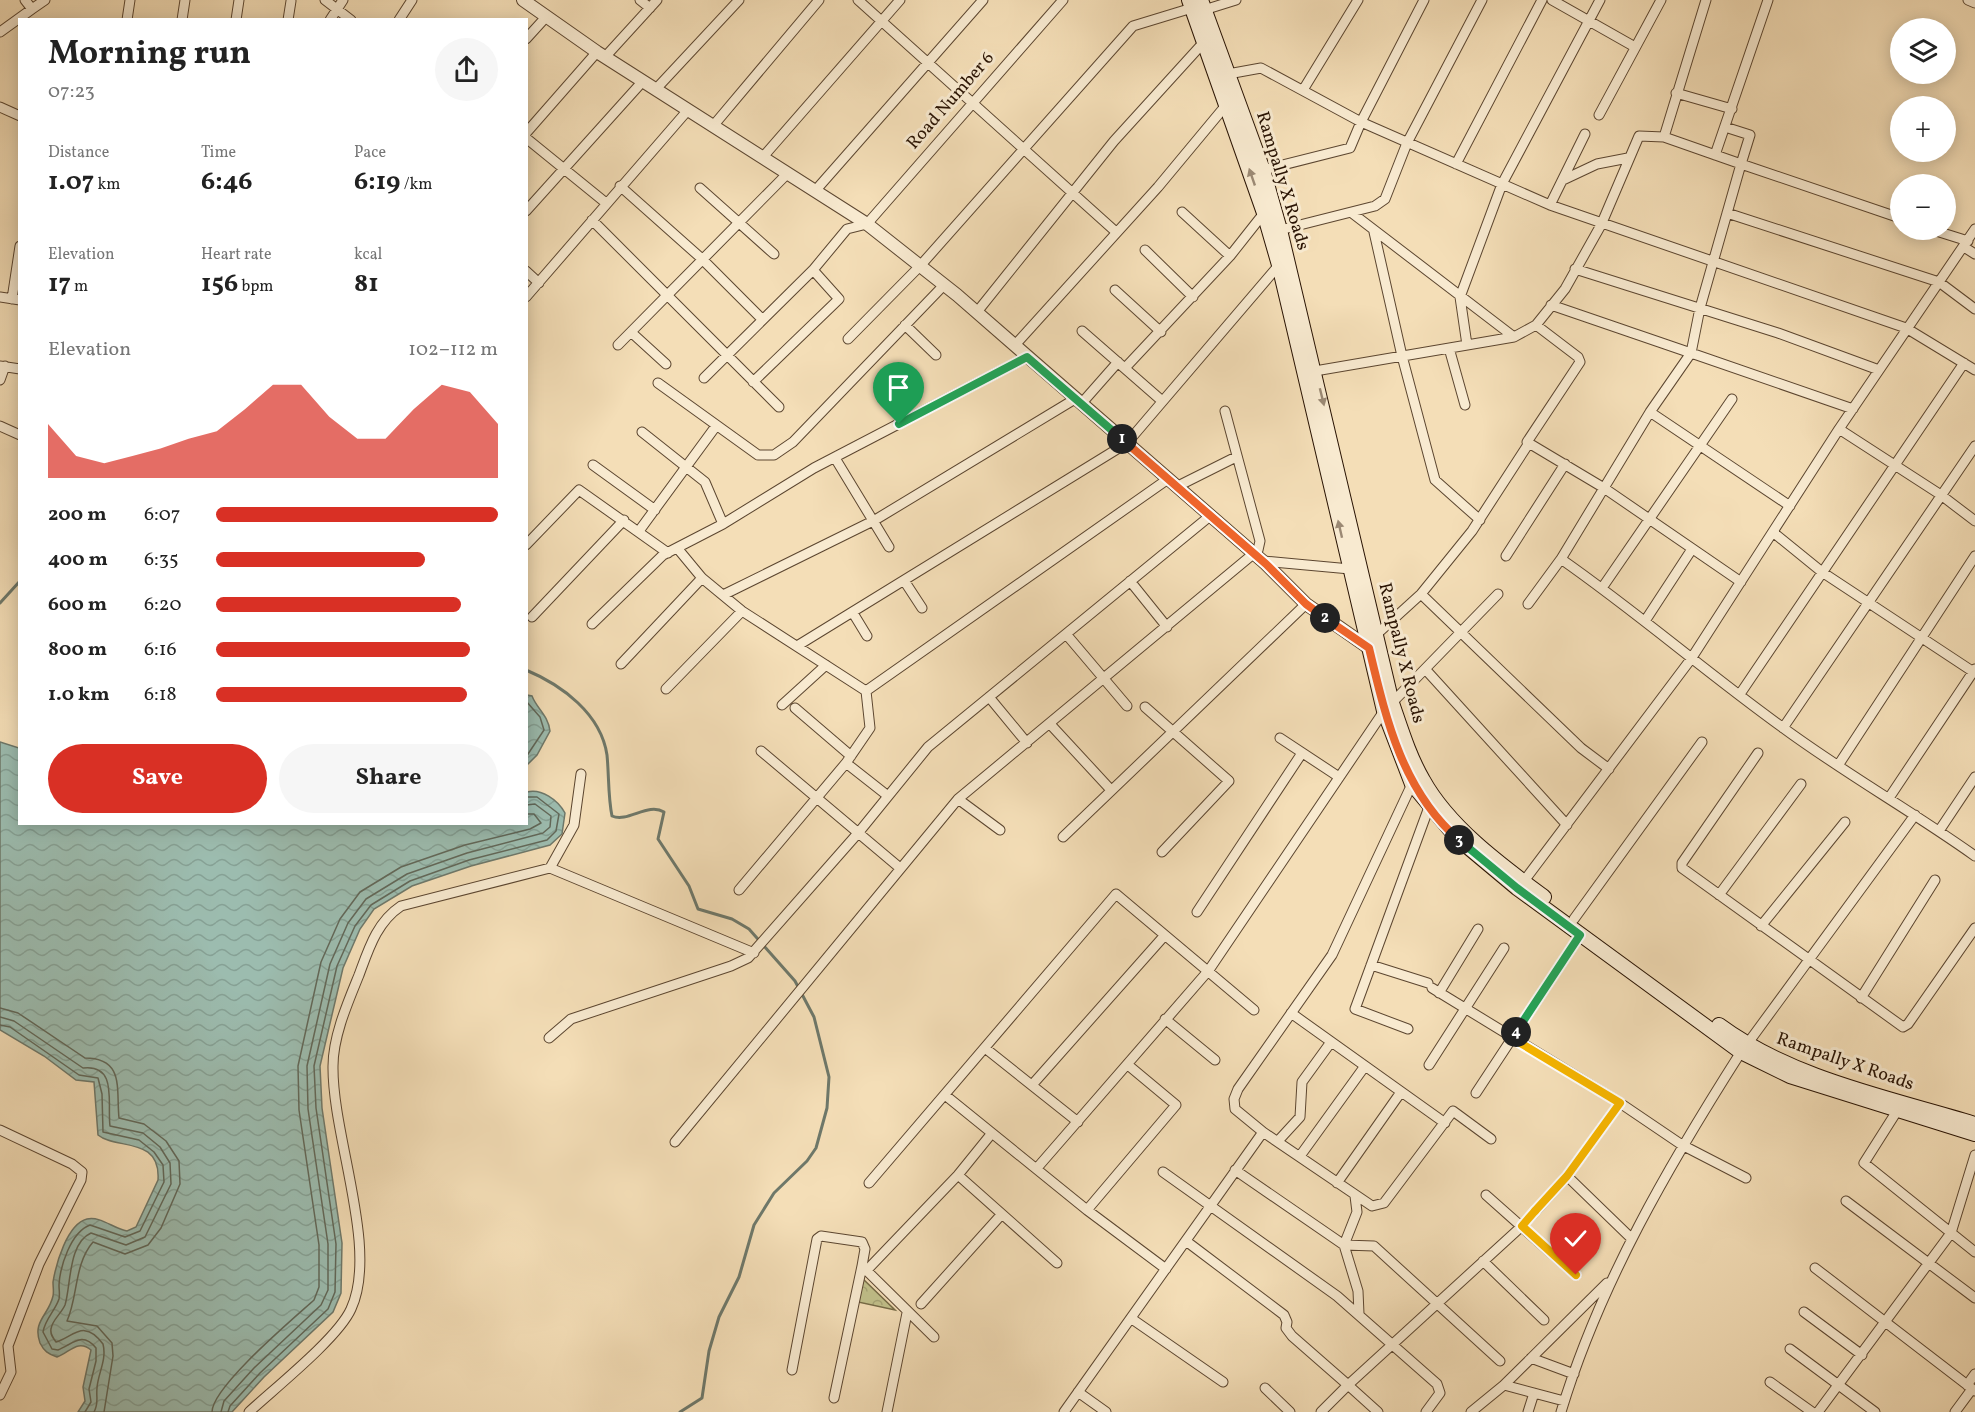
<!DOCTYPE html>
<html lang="en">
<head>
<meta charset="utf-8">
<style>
	body { margin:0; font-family:Vollkorn,serif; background:#f6f6f6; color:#222; height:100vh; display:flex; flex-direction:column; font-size:22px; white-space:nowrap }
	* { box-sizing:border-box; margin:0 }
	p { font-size:20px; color:#767676 }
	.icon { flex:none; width:33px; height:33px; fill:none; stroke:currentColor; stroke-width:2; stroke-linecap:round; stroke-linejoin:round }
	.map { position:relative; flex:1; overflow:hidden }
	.sheet { position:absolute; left:18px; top:18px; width:510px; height:807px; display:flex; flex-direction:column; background:#fff; border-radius:0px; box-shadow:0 3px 15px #0003 }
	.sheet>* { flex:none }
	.fabs { position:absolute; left:1890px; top:18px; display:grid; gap:12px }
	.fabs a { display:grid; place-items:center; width:66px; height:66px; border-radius:50%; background:#fff; box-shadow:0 3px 15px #0003; font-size:30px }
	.pin { position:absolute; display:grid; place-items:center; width:51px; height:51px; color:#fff; margin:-62px -26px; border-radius:50% 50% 50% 0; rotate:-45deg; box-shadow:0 0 6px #0007 }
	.pin .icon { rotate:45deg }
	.km { position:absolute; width:30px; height:30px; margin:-15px; border-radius:50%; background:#222; color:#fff; font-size:16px; line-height:30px; text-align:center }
	.round { display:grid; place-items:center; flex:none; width:63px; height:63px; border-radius:32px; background:#f6f6f6 }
	.headline { display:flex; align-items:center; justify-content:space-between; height:102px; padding:0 30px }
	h1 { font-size:33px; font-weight:700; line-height:45px }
	.figures { display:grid; grid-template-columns:repeat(3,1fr); gap:9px; height:102px; padding:6px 30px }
	.figures div { display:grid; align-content:center }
	.figures b { font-size:26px; font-weight:700 }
	.figures small { font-size:16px; font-weight:400 }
	.figures p { font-size:16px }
	.chart { height:168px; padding:12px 30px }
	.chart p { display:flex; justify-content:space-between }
	.chart svg { width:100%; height:108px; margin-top:6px; fill:#d93025; opacity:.7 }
	.cta { display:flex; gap:12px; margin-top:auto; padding:12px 30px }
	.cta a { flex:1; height:69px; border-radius:36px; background:#d93025; color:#fff; font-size:24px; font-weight:700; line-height:69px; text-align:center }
	.cta a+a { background:#f6f6f6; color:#222 }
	ul { padding:0 30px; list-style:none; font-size:20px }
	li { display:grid; grid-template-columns:96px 72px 1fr; align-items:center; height:45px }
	li i { height:15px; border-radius:8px; background:#d93025 }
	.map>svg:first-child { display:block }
	.park { fill:url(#park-crowns); stroke:#756a46; stroke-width:1.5 }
	.water { fill:url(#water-waves); stroke:#6e786a; stroke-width:1.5 }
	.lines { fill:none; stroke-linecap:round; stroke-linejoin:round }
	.shore { stroke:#626859; stroke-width:1.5 }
	.stream { stroke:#6e786a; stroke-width:3 }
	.minor-casing { stroke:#5c4630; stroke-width:11 }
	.tertiary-casing { stroke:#5c4630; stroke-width:14 }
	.secondary-casing { stroke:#291303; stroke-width:16 }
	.minor { stroke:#f8ead0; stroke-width:9 }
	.tertiary { stroke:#f8ead0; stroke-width:12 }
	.secondary { stroke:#f8ead0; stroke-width:14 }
	.oneway { fill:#9b8974 }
	.split-1-casing { stroke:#fff; stroke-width:12 }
	.split-2-casing { stroke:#fff; stroke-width:12 }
	.split-3-casing { stroke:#fff; stroke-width:12 }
	.split-4-casing { stroke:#fff; stroke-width:12 }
	.split-5-casing { stroke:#fff; stroke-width:12 }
	.split-6-casing { stroke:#fff; stroke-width:12 }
	.split-1 { stroke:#22a559; stroke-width:8 }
	.split-2 { stroke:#f0652b; stroke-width:8 }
	.split-3 { stroke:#f0652b; stroke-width:8 }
	.split-4 { stroke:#22a559; stroke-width:8 }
	.split-5 { stroke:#f5b400; stroke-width:8 }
	.split-6 { stroke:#f5b400; stroke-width:8 }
	.labels { text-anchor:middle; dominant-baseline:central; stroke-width:6; stroke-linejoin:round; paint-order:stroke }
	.street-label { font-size:18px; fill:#291303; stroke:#f8ead0 }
</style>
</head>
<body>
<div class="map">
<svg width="1975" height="1412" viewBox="0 0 1975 1412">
	<defs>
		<pattern id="park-crowns" width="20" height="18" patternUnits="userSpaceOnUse" patternTransform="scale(1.5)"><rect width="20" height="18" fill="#c1c08a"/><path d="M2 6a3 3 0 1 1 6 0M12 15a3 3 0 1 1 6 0" fill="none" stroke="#a6a475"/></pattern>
		<pattern id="water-waves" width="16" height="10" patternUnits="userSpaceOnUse" patternTransform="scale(1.5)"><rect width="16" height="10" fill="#9cbcaf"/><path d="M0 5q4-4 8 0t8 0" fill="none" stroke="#86a195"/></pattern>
	</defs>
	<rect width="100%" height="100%" fill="#f4deb7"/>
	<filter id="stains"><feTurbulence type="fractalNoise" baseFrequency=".00333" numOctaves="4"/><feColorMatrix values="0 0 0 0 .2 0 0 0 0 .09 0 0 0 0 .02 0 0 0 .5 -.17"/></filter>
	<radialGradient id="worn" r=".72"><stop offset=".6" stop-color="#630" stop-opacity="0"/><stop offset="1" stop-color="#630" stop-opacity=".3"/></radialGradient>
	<path class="park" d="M862,1278L895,1310L858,1302Z"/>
	<path class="water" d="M527,695L532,696C537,709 548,715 550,731L537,755L527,765Z
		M0,742L19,748L20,824H526L527,792C541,788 558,800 565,813L562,834L550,845L471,866L412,886L374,909L360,929L343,968L320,1066L322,1108L342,1243L341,1293L333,1312L264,1377L232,1412H78L85,1401L83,1387L91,1350C78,1339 70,1352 57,1357C48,1354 44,1351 40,1343C32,1321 49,1315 53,1296C54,1292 53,1287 53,1282C56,1264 67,1224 87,1219C101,1216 114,1229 127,1231L136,1227L158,1180C161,1136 116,1150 98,1135L94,1082L76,1080L44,1056L0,1030Z"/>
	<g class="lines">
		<path class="shore" d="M526,701L540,717L544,730L526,757
			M0,1008L18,1013L85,1058C125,1058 116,1090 119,1118L144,1124L166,1141L179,1161L180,1184L161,1228L148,1245L125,1254L93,1242C74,1264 78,1297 67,1321L97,1326L112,1343L113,1356L104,1412
			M0,1017L14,1021L83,1068C118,1064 107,1103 110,1126L143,1133L160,1147L170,1163L171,1184L145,1237L126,1245L91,1233C68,1243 71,1286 65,1305C61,1314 52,1320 51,1329C50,1334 53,1338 56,1342C73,1337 84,1318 103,1344C107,1360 98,1373 97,1388C96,1398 99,1403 94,1412
			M0,1025L10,1027L79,1075L98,1078L102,1094L103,1132L139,1140L154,1152L163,1165L164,1182L140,1231L125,1237L90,1225C71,1232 60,1266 59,1285C59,1290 60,1294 59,1299C55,1311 45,1319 43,1332L52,1349L58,1350C73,1344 82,1331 96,1348V1361L89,1389L91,1402L85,1412
			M212,1412C212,1387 293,1319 314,1300L319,1287V1245L299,1110L298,1066L321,962L340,919L360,892L401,867L465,845L530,829L541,823L534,814H526
			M221,1412L224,1401L254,1368L321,1305L328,1290V1244L308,1109L307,1066L330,964L348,923L366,899L407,874L467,853L543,833L550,827L551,816L535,804L526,805
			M228,1412L230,1406L260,1373L328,1309L335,1292L336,1244L316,1108L314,1066L337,966L355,926L371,905L410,881L469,860L547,840L556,831L559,814L537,797H526"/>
		<path class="stream" d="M0,603L20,581
			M526,670C562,685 601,714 607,755C609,775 608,797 612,816C628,823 648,802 664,812L658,839L689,886L698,909L732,919L749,929L795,981L814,1017L829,1077L827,1108L816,1148L807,1161L774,1193L754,1225L739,1277L719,1317L709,1351L702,1398L680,1412"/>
		<g class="minor-casing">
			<path id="minor" d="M25,0L32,9L45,0
				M325,0L351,20
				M640,0L650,8
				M858,0L1116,232
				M1552,0L1635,47
				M1706,0L1664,137L1741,164L1700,308L1691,353L1853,409
				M1968,0L1975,3
				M1204,10L1236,0
				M127,20L130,0
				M182,20L185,0
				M236,20L239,0
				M288,20L291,1
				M330,20L343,0
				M399,20L412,0
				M0,32L32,9
				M526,39L546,17
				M605,57L657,0
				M1228,74L1261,68L1361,122L1550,205L1906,328L1975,370
				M656,89L739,0
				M1303,90L1358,0
				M1676,93L1732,109
				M0,107L20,116
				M1599,115L1661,0
				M713,126L819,0
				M1725,127L1750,135L1741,164L1900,218
				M526,133L597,52
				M526,138L606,203
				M1715,155L1768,0
				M762,158L900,0
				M1456,164L1542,0
				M1263,170L1350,148L1361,122L1424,0
				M1563,180L1597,164L1628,158
				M620,186L701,258L762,319
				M700,188L774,254
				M815,191L983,0
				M1550,205L1585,134
				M526,211L643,81
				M1182,212L1230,256
				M1352,213L1514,337
				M1727,213L1939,282L1975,309
				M592,220L779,407
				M1280,230L1375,206L1385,199L1407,143L1482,0
				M1933,230L1968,241
				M1374,232L1402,356L1435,480L1480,520
				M1964,247L1975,254
				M1145,250L1193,297
				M1575,269L1778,333L1879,370
				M526,271L539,283
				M1115,290L1161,332
				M0,297L20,300
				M526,297L688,110
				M12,299L20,246
				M977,312L1114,141L1204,42
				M905,325L936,355
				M1536,325L1578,357L1580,362L1527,442L1604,488L1650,412L1691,353L1551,305
				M1082,331L1161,400
				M632,333L666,364
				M848,339L920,266L1133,26L1192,8
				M618,345L787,174
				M1015,345L1158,187L1227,104
				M1467,345L1460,297L1502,184L1600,0
				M1449,348L1465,405
				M0,366L20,369
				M1125,368L1230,256L1264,213
				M1315,371L1514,337L1536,325L1565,289L1601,225L1639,136L1664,137
				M704,378L813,270L847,229L867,224L1063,0
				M0,380L5,366
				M753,382L839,299L813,270
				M658,383L758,455H774L793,442L944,285
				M1081,404L1118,362
				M1650,412L1790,506
				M0,426L20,435
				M1839,429L1941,495L1975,521
				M642,432L705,482L723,524
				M835,458L889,547
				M593,465L655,510
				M1178,486L1236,457
				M639,531L716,426
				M1774,533L1822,572L1975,673
				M526,545L579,490L668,553
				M678,549L702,578L742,611L866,691
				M1506,556L1565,464
				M1561,559L1604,488L1741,582
				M1263,561L1350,569
				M1130,581L1167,627
				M905,582L922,608
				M1602,588L1732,399
				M1421,594L1581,748L1609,769
				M723,595L875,520L1075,399
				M1528,604L1561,559C1637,612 1707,673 1782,727C1844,773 1912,811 1975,856
				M853,613L867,636
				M532,617L624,520
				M1645,621L1692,549
				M592,624L663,555L723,524L814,468L1027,357
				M1066,634L1127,706
				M1377,634L1421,594L1472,531L1529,443
				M797,646L1127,443L1279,265
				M621,664L702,578
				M1426,670L1567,825
				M666,689L742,611
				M866,691L1168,479
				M866,691L870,728L846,763L888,796
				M1740,694L1964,363
				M989,697L1027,743
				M782,705L826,665
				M1145,707L1229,781L1162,852
				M795,708L851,756
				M1050,724L1111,790
				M1783,728L1975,446
				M1280,738L1339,777
				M761,751L900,868
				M1758,753L1682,863V868L1903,1027L1908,1024L1975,928
				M1839,764L1975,556
				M1889,798L1975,669
				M958,799L1000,830
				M1939,831L1975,777
				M1063,837L1306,604
				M550,868L754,953
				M1524,881L1691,659L1839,429L1975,229
				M739,890L846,763
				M1719,895L1801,784
				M1197,912L1302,753
				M1574,919L1702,742
				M1761,926L1845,822
				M1371,965L1428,983
				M1432,988L1620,1103L1682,1145L1746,1178
				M1439,993L1478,929
				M1861,998L1935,880
				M1291,1013L1445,1123
				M1165,1019L1215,1060
				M1408,1029L1355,1009L1429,807
				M549,1038L571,1019L731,966L748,958L859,832L928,747L1210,516
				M1748,1043L1915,815
				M985,1048L1078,1122
				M1429,1065L1504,948
				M1032,1085L1165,935
				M1476,1093L1580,935
				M945,1095L1087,1210L1166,1269
				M1897,1111L1864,1163L1975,1252
				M0,1130L72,1164L82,1172L81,1180L39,1264L8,1346L11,1372L0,1395
				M1263,1132L1372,1206L1384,1203L1453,1111L1491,1139
				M1278,1141L1300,1117L1302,1082L1331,1042
				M675,1142L958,799L1258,550L1260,541L1225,411
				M1300,1156L1365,1066
				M1037,1168L1209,970L1384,711L1498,594
				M1235,1170L1344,1245L1374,1246L1500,1361
				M1163,1172L1337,1296L1437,1384L1440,1393L1426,1412
				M958,1175L1057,1263
				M1567,1176L1632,1239
				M869,1183L1116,894L1254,1010
				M1337,1183L1401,1092
				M1486,1195L1576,1275
				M1355,1196L1357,1212L1344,1245L1358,1291L1359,1314
				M1846,1201L1975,1298
				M1087,1210L1176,1105L1128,1065
				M1186,1241L1284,1315L1287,1322L1286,1328L1292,1336L1348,1385L1321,1412
				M1483,1261L1544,1320
				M1815,1268L1975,1391
				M866,1271L958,1175L992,1133
				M921,1304L1001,1215
				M1804,1312L1862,1355
				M1132,1319L1223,1382
				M1790,1349L1875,1412
				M1531,1358L1574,1374
				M792,1370L817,1239L821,1236L862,1242L865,1249L862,1266L934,1337
				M1770,1382L1812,1412
				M1504,1385L1564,1401
				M1967,1385L1975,1374
				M1265,1388L1290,1412
				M1078,1392L1106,1412
				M834,1398L862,1266
				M249,1412C275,1388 338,1338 351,1309C379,1249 332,1136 333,1066C333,1036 348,1002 359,975C369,948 377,922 401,906L550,868L574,825L581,774
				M887,1412L907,1313
				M1064,1412L1263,1132L1235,1109L1234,1099L1238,1089L1332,955L1412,784
				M1378,1412L1348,1385L1522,1226L1567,1176L1620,1103
				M1471,1412L1504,1385L1607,1283
				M1528,1412L1534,1393
				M1561,1412C1600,1283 1669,1165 1741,1052
				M1818,1412L1951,1233L1975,1155
				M1955,1412L1972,1389"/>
		</g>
		<g class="tertiary-casing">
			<path id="tertiary" d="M523,0L597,52L867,224L957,295L1266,564L1306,604L1369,648L1376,647"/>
		</g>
		<g class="secondary-casing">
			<path id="secondary" d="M1189,0L1264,213L1279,265L1384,711L1412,784L1456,837L1517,888L1741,1052L1790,1076L1975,1134
				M1201,0L1263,170L1280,230L1392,703C1401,729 1409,756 1423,780C1449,827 1501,865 1544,897
				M1719,1025C1792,1079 1890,1098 1975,1124"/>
		</g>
		<use href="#minor" class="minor"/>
		<use href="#tertiary" class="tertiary"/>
		<use href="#secondary" class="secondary"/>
	</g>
	<defs><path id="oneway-solid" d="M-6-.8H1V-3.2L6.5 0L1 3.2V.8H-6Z" transform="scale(1.5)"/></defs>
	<g class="oneway">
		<use href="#oneway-solid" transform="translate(1252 177) rotate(-109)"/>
		<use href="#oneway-solid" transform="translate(1322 397) rotate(76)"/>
		<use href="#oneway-solid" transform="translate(1340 529) rotate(-103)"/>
	</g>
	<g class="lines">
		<g class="split-1-casing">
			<path id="split-1" d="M899,424L1027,357L1122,439"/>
		</g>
		<g class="split-2-casing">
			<path id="split-2" d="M1122,439L1266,564L1306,604L1325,618"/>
		</g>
		<g class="split-3-casing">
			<path id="split-3" d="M1325,618L1369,648C1386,719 1402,790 1459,840"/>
		</g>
		<g class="split-4-casing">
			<path id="split-4" d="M1459,840L1517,888L1580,935L1516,1032"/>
		</g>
		<g class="split-5-casing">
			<path id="split-5" d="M1516,1032L1512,1038L1620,1103L1567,1176L1535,1211"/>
		</g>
		<g class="split-6-casing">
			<path id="split-6" d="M1535,1211L1522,1226L1576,1275"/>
		</g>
		<use href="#split-1" class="split-1"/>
		<use href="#split-2" class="split-2"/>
		<use href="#split-3" class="split-3"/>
		<use href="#split-4" class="split-4"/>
		<use href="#split-5" class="split-5"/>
		<use href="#split-6" class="split-6"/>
	</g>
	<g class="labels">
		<g class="street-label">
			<text transform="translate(951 101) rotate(-49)">Road Number 6</text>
			<text transform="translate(1282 181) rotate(73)">Rampally X Roads</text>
			<text transform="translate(1401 653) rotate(76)">Rampally X Roads</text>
			<text transform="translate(1845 1062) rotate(19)">Rampally X Roads</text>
		</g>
	</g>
	<rect width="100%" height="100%" filter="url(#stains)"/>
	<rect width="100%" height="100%" fill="url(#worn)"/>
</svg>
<div class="fabs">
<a><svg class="icon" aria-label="layers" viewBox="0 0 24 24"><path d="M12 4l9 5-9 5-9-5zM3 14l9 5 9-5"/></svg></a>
<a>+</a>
<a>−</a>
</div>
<div class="pin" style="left:899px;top:424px;background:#1e9e55"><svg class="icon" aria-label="arrive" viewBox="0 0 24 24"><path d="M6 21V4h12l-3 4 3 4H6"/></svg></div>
<div class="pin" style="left:1576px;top:1275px;background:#d93025"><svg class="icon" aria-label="check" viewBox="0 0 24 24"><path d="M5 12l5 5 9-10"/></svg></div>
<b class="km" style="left:1122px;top:439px">1</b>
<b class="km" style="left:1325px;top:618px">2</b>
<b class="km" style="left:1459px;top:840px">3</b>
<b class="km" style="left:1516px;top:1032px">4</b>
<section class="sheet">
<div class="headline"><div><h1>Morning run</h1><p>07:23</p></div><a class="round"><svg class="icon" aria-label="share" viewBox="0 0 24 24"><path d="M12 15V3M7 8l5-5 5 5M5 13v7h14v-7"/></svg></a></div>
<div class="figures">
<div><p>Distance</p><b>1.07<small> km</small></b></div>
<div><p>Time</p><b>6:46</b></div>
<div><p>Pace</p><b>6:19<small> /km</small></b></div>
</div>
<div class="figures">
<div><p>Elevation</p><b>17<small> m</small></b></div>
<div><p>Heart rate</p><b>156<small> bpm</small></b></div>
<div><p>kcal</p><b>81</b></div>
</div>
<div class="chart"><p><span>Elevation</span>102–112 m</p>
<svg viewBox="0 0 160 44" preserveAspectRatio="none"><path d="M0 44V22L10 35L20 38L30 35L40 32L50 28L60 25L70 16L80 6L90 6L100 19L110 28L120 28L130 16L140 6L150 9L160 22V44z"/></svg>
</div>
<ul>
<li><b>200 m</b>6:07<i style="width:100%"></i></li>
<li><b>400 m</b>6:35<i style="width:74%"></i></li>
<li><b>600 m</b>6:20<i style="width:87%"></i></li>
<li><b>800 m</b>6:16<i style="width:90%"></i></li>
<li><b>1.0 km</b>6:18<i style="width:89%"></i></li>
</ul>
<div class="cta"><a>Save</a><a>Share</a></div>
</section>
</div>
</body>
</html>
